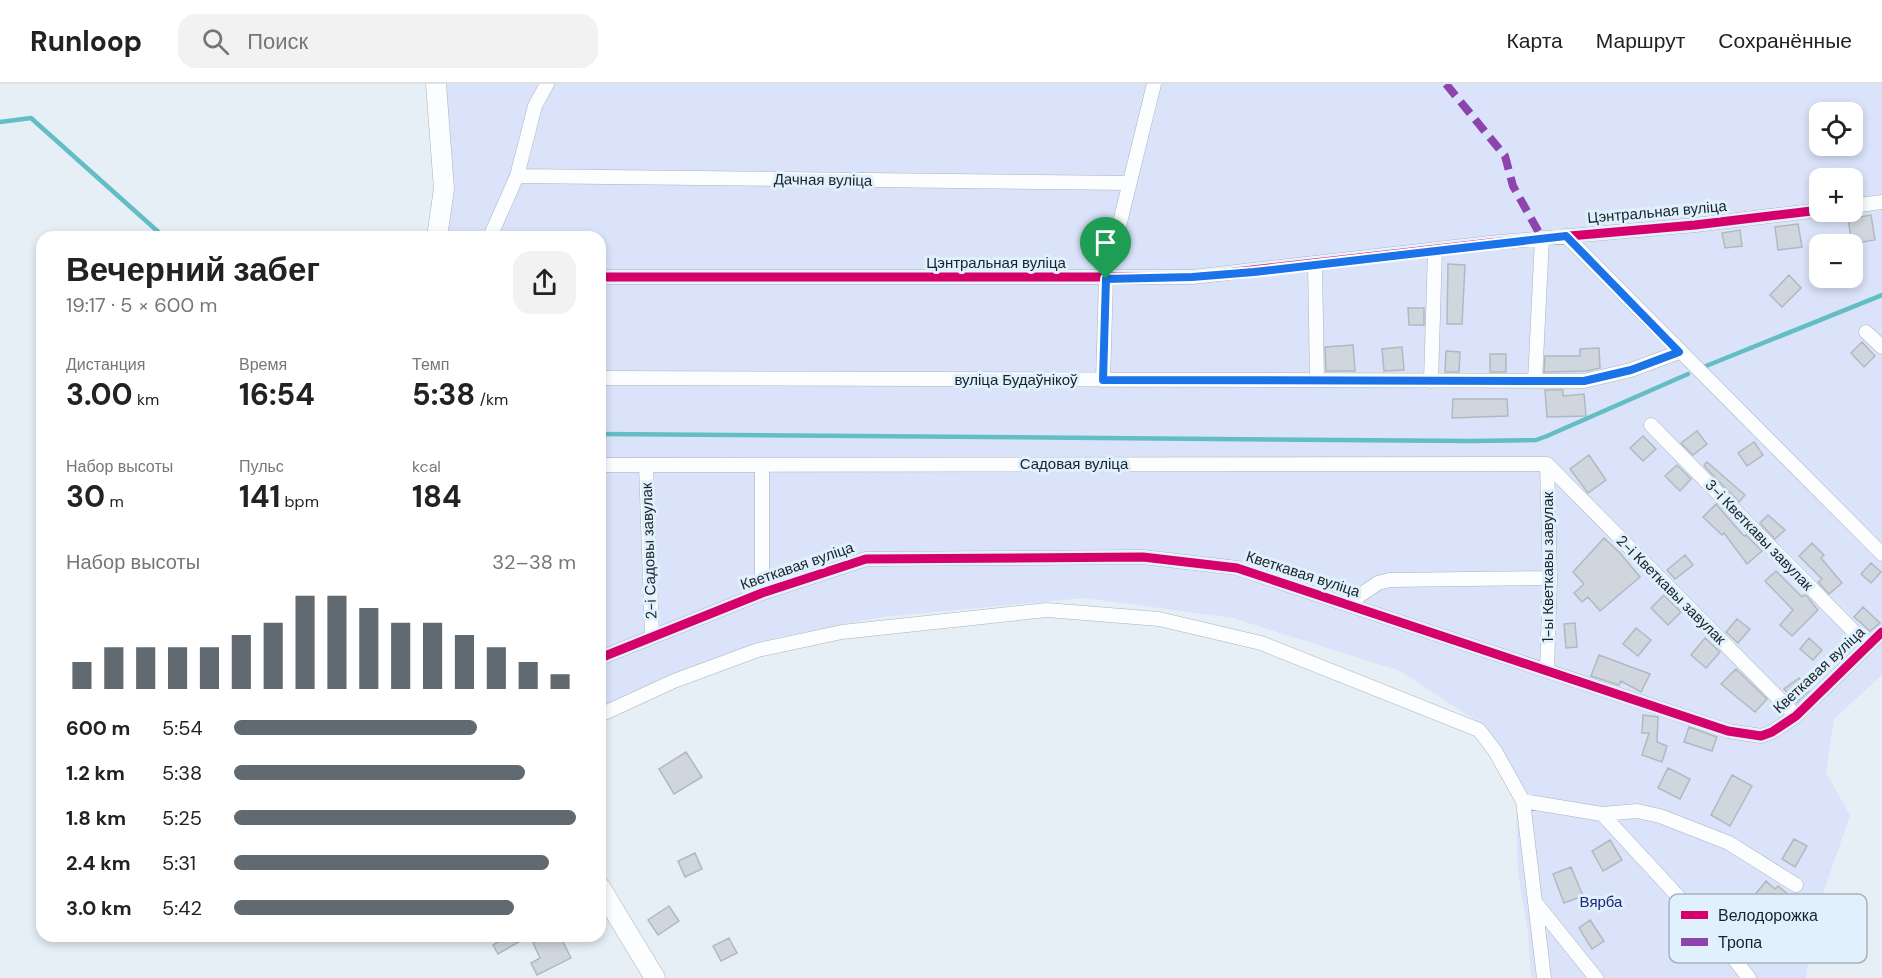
<!DOCTYPE html>
<html lang="ru">
<head>
<meta charset="utf-8">
<style>
	body { margin:0; font-family:"DM Sans",sans-serif; background:#f2f2f2; color:#222; height:100vh; display:flex; flex-direction:column; font-size:22px; white-space:nowrap }
	* { box-sizing:border-box; margin:0 }
	p { font-size:20px; color:#767676 }
	.icon { flex:none; width:33px; height:33px; fill:none; stroke:currentColor; stroke-width:2; stroke-linecap:round; stroke-linejoin:round }
	.map { position:relative; flex:1; overflow:hidden }
	.sheet { position:absolute; left:36px; top:147px; width:570px; height:711px; display:flex; flex-direction:column; background:#fff; border-radius:18px; box-shadow:0 3px 9px #0003 }
	.sheet>* { flex:none }
	.buttons { position:absolute; left:1809px; top:18px; display:grid; gap:12px }
	.buttons a { display:grid; place-items:center; width:54px; height:54px; border-radius:12px; background:#fff; box-shadow:0 3px 9px #0003; font-size:30px }
	.pin { position:absolute; display:grid; place-items:center; width:51px; height:51px; color:#fff; margin:-62px -26px; border-radius:50% 50% 50% 0; rotate:-45deg; box-shadow:0 0 6px #0007 }
	.pin .icon { rotate:45deg }
	.round { display:grid; place-items:center; flex:none; width:63px; height:63px; border-radius:18px; background:#f2f2f2 }
	.overview { display:flex; align-items:center; justify-content:space-between; height:102px; padding:0 30px }
	h1 { font-size:33px; font-weight:700; line-height:45px }
	.metrics { display:grid; grid-template-columns:repeat(3,1fr); gap:9px; height:102px; padding:6px 30px }
	.metrics div { display:grid; align-content:center }
	.metrics b { font-size:30px; font-weight:700 }
	.metrics small { font-size:16px; font-weight:400 }
	.metrics p { font-size:16px }
	.chart { height:168px; padding:12px 30px }
	.chart p { display:flex; justify-content:space-between }
	.chart svg { width:100%; height:108px; margin-top:6px; stroke:#616a71; stroke-width:6 }
	ul { padding:0 30px; list-style:none; font-size:20px }
	li { display:grid; grid-template-columns:96px 72px 1fr; align-items:center; height:45px }
	li i { height:15px; border-radius:8px; background:#616a71 }
	header { display:flex; align-items:center; gap:36px; box-sizing:border-box; height:84px; padding:0 30px; background:#fff; border-bottom:2px solid #e0e0e0 }
	header strong { font-size:28px }
	nav { display:flex; gap:33px; margin-inline-start:auto; font-size:21px }
	.search { width:420px; height:54px; background:#f2f2f2; display:flex; align-items:center; gap:15px; box-sizing:border-box; padding:0 21px; border-radius:18px; color:#767676; font-size:22px }
	.map>svg:first-child { display:block }
	.green { fill:#dae3f9; fill-rule:evenodd }
	.lines { fill:none; stroke-linecap:round; stroke-linejoin:round }
	.stream { stroke:#62bdc4; stroke-width:4.5 }
	.building { fill:#cfd6de; stroke:#b1b9c0; stroke-width:1.5 }
	.street-casing { stroke:#abb3ba; stroke-width:15 }
	.secondary-casing { stroke:#abb3ba; stroke-width:21 }
	.street { stroke:#fbfdfe; stroke-width:14 }
	.secondary { stroke:#fbfdfe; stroke-width:20 }
	.quiet { stroke:#8e44ad; stroke-width:8; stroke-dasharray:15 8; stroke-linecap:butt }
	.cycleway-casing { stroke:#e0f0fc; stroke-width:13 }
	.cycleway { stroke:#d6006c; stroke-width:9 }
	.route-casing { stroke:#fff; stroke-width:12 }
	.route { stroke:#1a73e8; stroke-width:8 }
	.labels { text-anchor:middle; dominant-baseline:central; stroke-width:6; stroke-linejoin:round; paint-order:stroke }
	.street-label { font-size:15px; fill:#19232a; stroke:#e0f0fc }
	.park-label { font-size:15px; fill:#242777; stroke:#e0f0fc }
	.key { fill:#e0f0fc; stroke:#a4b2bd; stroke-width:1.5 }
	.key-label { font-size:16px; fill:#19232a }
</style>
</head>
<body>
<header>
<strong>Runloop</strong>
<div class="search"><svg class="icon" aria-label="search" viewBox="0 0 24 24"><circle cx="10" cy="10" r="6"/><path d="M15 15l6 6"/></svg>Поиск</div>
<nav><a>Карта</a><a>Маршрут</a><a>Сохранённые</a></nav>
</header>
<div class="map">
<svg width="1882" height="894" viewBox="0 0 1882 894">
	<rect width="100%" height="100%" fill="#e6eff6"/>
	<path class="green" d="M436,0H1882V591L1834,635L1826,689L1850,731L1816,830L1806,894H1531L1528,849L1518,789L1516,731L1532,718L1487,644L1400,587L1233,534L1085,514L882,533L774,554L600,624V153H437ZM1820,28H1852V62H1820ZM1820,94H1852V128H1820ZM1820,160H1852V194H1820Z"/>
	<g class="lines">
		<path class="stream" d="M0,38L31,34L164,153
			M1706,282L1882,211
			M600,350L1470,357L1536,356L1547,352L1688,290"/>
	</g>
	<path class="building" d="M1871,131L1875,156L1852,160L1848,135Z
		M1798,140L1802,163L1778,166L1775,143Z
		M1740,146L1742,162L1725,164L1722,149Z
		M1448,180L1465,181L1462,240H1447Z
		M1789,191L1801,204L1782,223L1770,211Z
		M1408,224H1424V241H1409Z
		M1862,258L1875,272L1864,283L1851,269Z
		M1353,261L1355,287H1326L1325,263Z
		M1402,263L1404,286L1384,287L1382,265Z
		M1599,264L1600,284L1587,287L1544,288L1545,272H1580V265Z
		M1446,267L1460,268L1459,288H1445Z
		M1490,270H1506V288H1490Z
		M1545,306H1563V312L1584,310L1586,332L1547,333Z
		M1453,315H1507L1508,332L1452,334Z
		M1697,347L1707,360L1693,371L1681,359Z
		M1643,352L1656,365L1643,377L1630,364Z
		M1754,358L1763,371L1747,382L1738,369Z
		M1589,371L1606,396L1588,409L1570,385Z
		M1707,378L1745,411L1739,418L1707,385L1704,381Z
		M1677,381L1691,395L1680,407L1665,392Z
		M1716,420L1744,452L1746,451L1762,467L1747,480L1724,449L1722,451L1703,433Z
		M1768,431L1785,446L1775,455L1760,439Z
		M1604,454L1620,469L1640,493L1600,527L1588,513L1582,518L1574,509L1584,500L1573,488Z
		M1812,459L1824,471L1821,474L1842,499L1829,510L1818,498L1822,495L1799,472Z
		M1685,471L1693,481L1675,495L1667,486Z
		M1871,479L1881,488L1871,499L1861,490Z
		M1776,487L1802,513L1805,510L1818,526L1792,552L1780,541L1793,526L1765,497Z
		M1664,511L1681,528L1668,541L1651,524Z
		M1863,523L1880,539L1870,547L1854,533Z
		M1737,535L1750,545L1738,559L1726,548Z
		M1575,539L1577,563L1566,564L1564,540Z
		M1636,544L1651,556L1638,572L1623,560Z
		M1705,554L1720,568L1706,584L1691,571Z
		M1809,554L1822,566L1813,576L1800,565Z
		M1599,571L1650,590L1641,608L1621,597L1619,601L1591,592Z
		M1736,585L1767,615L1755,628L1721,600Z
		M1799,594L1809,607L1796,619L1784,605Z
		M1643,631L1658,633L1657,658L1667,662L1662,678L1642,671L1649,649H1642Z
		M1689,643L1717,653L1712,667L1684,658Z
		M686,668L702,693L674,710L659,685Z
		M1668,684L1690,695L1680,715L1658,704Z
		M1732,691L1752,702L1730,742L1711,731Z
		M1794,755L1807,762L1795,783L1782,775Z
		M1610,756L1622,776L1603,787L1592,767Z
		M695,769L702,785L685,793L678,777Z
		M1571,783L1583,812L1564,819L1553,790Z
		M1766,797L1775,805L1778,802L1795,816L1780,834L1753,813Z
		M669,822L679,837L658,851L648,836Z
		M1590,836L1604,857L1592,865L1579,844Z
		M507,852H529L498,870L493,861Z
		M547,852H560L571,874L537,891L531,879L540,874L533,859Z
		M729,854L737,869L721,877L713,862Z"/>
	<g class="lines">
		<g class="street-casing">
			<path id="street" d="M517,92L1129,99
				M1852,122L1882,118
				M1566,152L1882,470
				M490,153L517,92L535,22L547,0
				M1315,180L1317,296
				M600,193H1192L1490,159L1695,141L1820,126
				M1866,248L1882,263
				M600,294L1584,297L1631,286L1679,268
				M1103,296L1106,195L1154,0
				M1431,297L1435,166
				M1535,297L1542,154
				M1651,341L1868,562
				M1547,380L1796,632
				M600,381L1547,380
				M646,381L652,553
				M762,509V381
				M1347,520L1378,499L1389,496L1550,494
				M600,574L762,509L866,475L1143,473L1237,484L1728,647L1761,652L1772,648L1796,632L1882,548
				M1547,586L1550,494L1547,380
				M600,631L674,597L758,566L842,548L1047,526L1159,535L1261,559L1479,646L1495,667L1523,717L1544,894
				M1523,717L1602,730L1637,727L1660,732L1729,759L1796,801
				M1602,730L1686,821L1702,834L1749,894
				M1535,818L1596,894"/>
		</g>
		<g class="secondary-casing">
			<path id="secondary" d="M436,0L444,105L437,153
				M600,803L655,894"/>
		</g>
		<use href="#street" class="street"/>
		<use href="#secondary" class="secondary"/>
		<path class="quiet" d="M1446,0L1505,72L1513,102L1542,154"/>
		<g class="cycleway-casing">
			<path id="cycleway" d="M600,193H1192L1490,159L1695,141L1820,126
				M600,574L762,509L866,475L1143,473L1237,484L1728,647L1761,652L1772,648L1796,632L1882,548"/>
		</g>
		<use href="#cycleway" class="cycleway"/>
	</g>
	<g class="lines">
		<g class="route-casing">
			<path id="route" d="M1566,152L1679,268L1631,286L1584,297L1103,296L1106,195L1192,193L1254,188Z"/>
		</g>
		<use href="#route" class="route"/>
	</g>
	<g class="labels">
		<g class="street-label">
			<text transform="translate(823 96) rotate(1)">Дачная вуліца</text>
			<text transform="translate(1657 128) rotate(-5)">Цэнтральная вуліца</text>
			<text x="996" y="179">Цэнтральная вуліца</text>
			<text x="1016" y="296">вуліца Будаўнікоў</text>
			<text x="1074" y="380">Садовая вуліца</text>
			<text transform="translate(1759 451) rotate(46)">3-і Кветкавы завулак</text>
			<text transform="translate(649 467) rotate(-92)">2-і Садовы завулак</text>
			<text transform="translate(797 482) rotate(-19)">Кветкавая вуліца</text>
			<text transform="translate(1548 483) rotate(-90)">1-ы Кветкавы завулак</text>
			<text transform="translate(1303 490) rotate(18)">Кветкавая вуліца</text>
			<text transform="translate(1671 506) rotate(45)">2-і Кветкавы завулак</text>
			<text transform="translate(1819 586) rotate(-43)">Кветкавая вуліца</text>
		</g>
		<g class="park-label">
			<text x="1601" y="818">Вярба</text>
		</g>
	</g>
	<rect x="1669" y="810" width="198" height="69" rx="9" class="key"/>
	<rect x="1681" y="827" width="27" height="8" fill="#d6006c"/>
	<rect x="1681" y="854" width="27" height="8" fill="#8e44ad"/>
	<g class="key-label">
		<text x="1718" y="837">Велодорожка</text>
		<text x="1718" y="864">Тропа</text>
	</g>
</svg>
<div class="buttons">
<a><svg class="icon" aria-label="locate" viewBox="0 0 24 24"><circle cx="12" cy="12" r="6"/><path d="M12 2v4M12 18v4M2 12h4M18 12h4"/></svg></a>
<a>+</a>
<a>−</a>
</div>
<div class="pin" style="left:1106px;top:195px;background:#1e9e55"><svg class="icon" aria-label="arrive" viewBox="0 0 24 24"><path d="M6 21V4h12l-3 4 3 4H6"/></svg></div>
<section class="sheet">
<div class="overview"><div><h1>Вечерний забег</h1><p>19:17 · 5 × 600 m</p></div><a class="round"><svg class="icon" aria-label="share" viewBox="0 0 24 24"><path d="M12 15V3M7 8l5-5 5 5M5 13v7h14v-7"/></svg></a></div>
<div class="metrics">
<div><p>Дистанция</p><b>3.00<small> km</small></b></div>
<div><p>Время</p><b>16:54</b></div>
<div><p>Темп</p><b>5:38<small> /km</small></b></div>
</div>
<div class="metrics">
<div><p>Набор высоты</p><b>30<small> m</small></b></div>
<div><p>Пульс</p><b>141<small> bpm</small></b></div>
<div><p>kcal</p><b>184</b></div>
</div>
<div class="chart"><p><span>Набор высоты</span>32–38 m</p>
<svg viewBox="0 0 160 44" preserveAspectRatio="none"><path d="M5 44V33M15 44V27M25 44V27M35 44V27M45 44V27M55 44V22M65 44V17M75 44V6M85 44V6M95 44V11M105 44V17M115 44V17M125 44V22M135 44V27M145 44V33M155 44V38"/></svg>
</div>
<ul>
<li><b>600 m</b>5:54<i style="width:71%"></i></li>
<li><b>1.2 km</b>5:38<i style="width:85%"></i></li>
<li><b>1.8 km</b>5:25<i style="width:100%"></i></li>
<li><b>2.4 km</b>5:31<i style="width:92%"></i></li>
<li><b>3.0 km</b>5:42<i style="width:82%"></i></li>
</ul>
</section>
</div>
</body>
</html>
